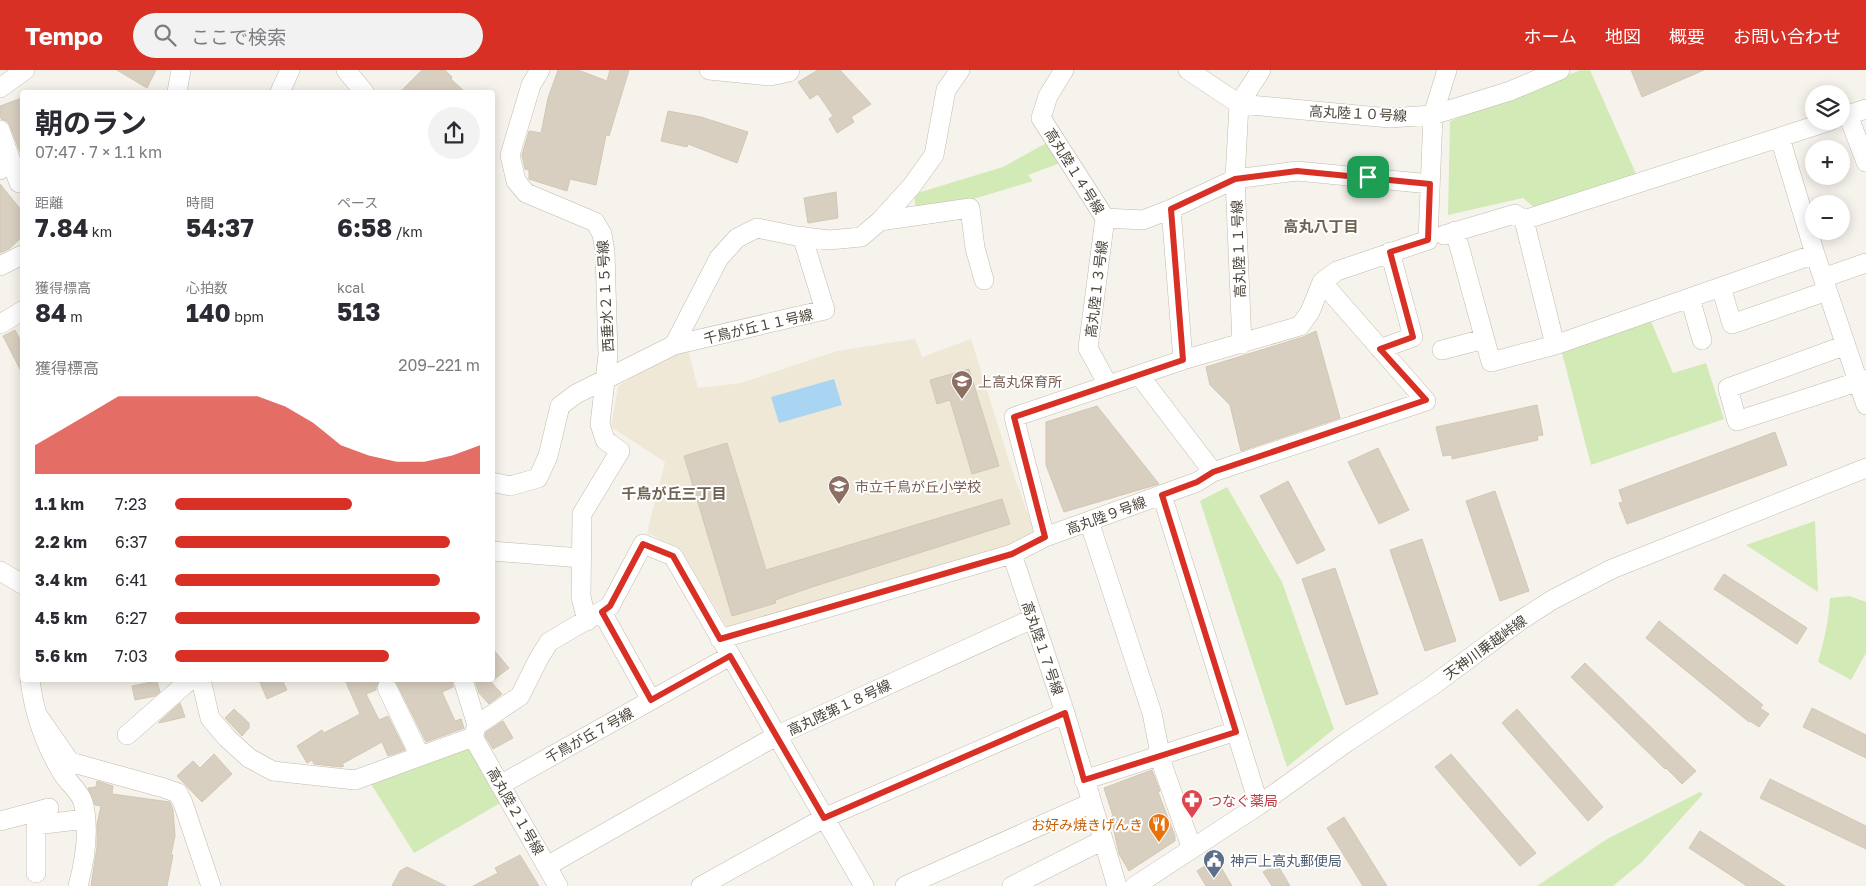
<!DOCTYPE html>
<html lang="ja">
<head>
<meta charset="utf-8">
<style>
	body { margin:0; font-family:"Golos Text","Noto Sans JP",sans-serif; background:#f2f2f3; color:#2b2b33; height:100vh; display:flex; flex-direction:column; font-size:19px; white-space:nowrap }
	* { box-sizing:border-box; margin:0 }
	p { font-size:16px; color:#7c7c81 }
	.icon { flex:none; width:28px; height:28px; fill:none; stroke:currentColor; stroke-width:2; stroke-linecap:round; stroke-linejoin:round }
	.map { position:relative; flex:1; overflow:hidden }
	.sheet { position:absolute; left:20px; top:20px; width:475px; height:592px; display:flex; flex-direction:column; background:#fff; border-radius:5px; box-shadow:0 2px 12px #0003 }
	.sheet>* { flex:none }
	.tools { position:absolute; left:1805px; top:15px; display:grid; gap:10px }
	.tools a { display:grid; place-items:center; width:45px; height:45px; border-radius:50%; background:#fff; box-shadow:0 2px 12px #0003; font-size:25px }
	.pin { position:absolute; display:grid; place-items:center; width:42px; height:42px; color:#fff; margin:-21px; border-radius:10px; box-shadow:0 2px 8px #0006 }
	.round { display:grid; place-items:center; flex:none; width:52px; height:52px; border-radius:26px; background:#f2f2f3 }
	.headline { display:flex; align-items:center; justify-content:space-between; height:85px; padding:0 15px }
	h1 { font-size:28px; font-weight:700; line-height:38px }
	.figures { display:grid; grid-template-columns:repeat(3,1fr); gap:8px; height:85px; padding:5px 15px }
	.figures div { display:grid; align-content:center }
	.figures b { font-size:25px; font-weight:700 }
	.figures small { font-size:14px; font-weight:400 }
	.figures p { font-size:14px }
	.chart { height:140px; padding:10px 15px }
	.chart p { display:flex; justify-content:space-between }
	.chart svg { width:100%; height:90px; margin-top:5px; fill:#d93025; opacity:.7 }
	ul { padding:0 15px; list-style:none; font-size:16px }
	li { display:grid; grid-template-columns:80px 60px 1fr; align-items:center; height:38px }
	li i { height:12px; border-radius:6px; background:#d93025 }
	header { display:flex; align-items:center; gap:30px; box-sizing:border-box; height:70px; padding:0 25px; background:#d93025; color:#fff }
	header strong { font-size:24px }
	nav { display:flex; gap:28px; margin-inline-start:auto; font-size:18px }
	.search { width:350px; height:45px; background:#f2f2f3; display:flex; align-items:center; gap:12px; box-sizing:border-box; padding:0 18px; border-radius:28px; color:#7c7c81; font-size:19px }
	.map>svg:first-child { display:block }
	.education { fill:#efe8d6 }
	.green { fill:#d2eab5 }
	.water { fill:#a9d4f2 }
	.building { fill:#d8cfc1; stroke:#d3c7b4 }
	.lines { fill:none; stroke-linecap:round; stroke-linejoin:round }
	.minor-casing { stroke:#c2bbae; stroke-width:20 }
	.minor { stroke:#fff; stroke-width:19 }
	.route-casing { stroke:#fff; stroke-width:10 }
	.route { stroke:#d93025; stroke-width:6 }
	.labels { text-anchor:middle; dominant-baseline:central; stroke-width:4; stroke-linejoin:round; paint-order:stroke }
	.street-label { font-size:14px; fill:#4b4439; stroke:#fff }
	.education-label { font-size:14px; fill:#785e54; stroke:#fff; text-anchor:start }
	.health-label { font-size:14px; fill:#be3a42; stroke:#fff; text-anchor:start }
	.food-label { font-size:14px; fill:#c56008; stroke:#fff; text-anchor:end }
	.service-label { font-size:14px; fill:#4e5e75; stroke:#fff; text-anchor:start }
	.neighbourhood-label { font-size:15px; font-weight:bold; fill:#6e6250; stroke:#fff }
</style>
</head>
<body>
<header>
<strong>Tempo</strong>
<div class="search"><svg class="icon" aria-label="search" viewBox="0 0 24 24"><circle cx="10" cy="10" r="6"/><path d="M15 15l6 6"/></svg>ここで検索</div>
<nav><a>ホーム</a><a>地図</a><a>概要</a><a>お問い合わせ</a></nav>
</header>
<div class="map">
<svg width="1866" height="816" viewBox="0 0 1866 816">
	<rect width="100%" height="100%" fill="#f6f3ec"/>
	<path class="education" d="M915,269L922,287L971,269L1011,397L1034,461L1028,468L1009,476L729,561L680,478L647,463L665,392L611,357L618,316L687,275L698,318L741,313L837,281Z"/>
	<path class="green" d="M1581,0H1590L1637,106L1537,140L1523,128L1448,145L1450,51Z
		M1050,71L1063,92L1028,105L1033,111L917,146L914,124L1003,97Z
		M1650,249L1673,303L1706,293L1724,349L1591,395L1562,283L1566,276Z
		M1227,417L1282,512L1334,659L1287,697L1200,431Z
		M1815,451L1818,522L1746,475Z
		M1849,526L1866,532V583L1851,610L1818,592C1824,571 1829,550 1830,528Z
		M465,677L474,682L502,732L414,783L368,709Z
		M1700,722L1703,724L1643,791L1613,816H1537L1607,769Z"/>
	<path class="water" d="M834,309L842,335L779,353L771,327Z"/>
	<path class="building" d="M117,0H156L147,18Z
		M422,0H445L452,7L451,9L465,22H400Z
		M558,0H578L607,11L610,0H629L609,66L606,65L596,115L570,109L567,121L529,109V100L525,99L522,85L529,61L541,63L548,28Z
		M818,0H840L871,34L851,47L854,52L837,63L829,49L833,46L818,24L810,29L798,12Z
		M1631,0H1704L1642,27Z
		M22,28V87L10,56L7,51L1,49L0,36Z
		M668,41L701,47L748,62L737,93L688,74L687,77L661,71Z
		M0,114L22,141V167L9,179L0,183Z
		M836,122L838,148L808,153L804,128Z
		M15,260L22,274V303L3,266Z
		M1316,261L1340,348L1241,381L1230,335L1210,315L1206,297L1303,267Z
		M969,299L999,396L972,404L950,330L937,334L930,310Z
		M1537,335L1543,365L1537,366L1538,370L1452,389V385L1443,386L1436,357Z
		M1097,336L1159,414L1064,442L1046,395V352Z
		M1775,362L1787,395L1627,454L1619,433L1623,432L1619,420Z
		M727,373L766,500L1002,429L1010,454L812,517L775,530L776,533L732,546L684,386Z
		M1378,378L1409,440L1379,454L1348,392Z
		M1288,411L1325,480L1297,494L1260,426Z
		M1495,421L1529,521L1500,531L1466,431Z
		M1422,469L1456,571L1425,581L1390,480Z
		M1335,498L1378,624L1346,635L1302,509Z
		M1724,504L1807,558L1797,574L1714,519Z
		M1659,551L1763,635L1760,638L1769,644L1759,657L1750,651L1749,652L1646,568Z
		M492,578L509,598L492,611Z
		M1585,593L1696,701L1682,714L1666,698L1665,699L1571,607Z
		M259,610H282L287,620L267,629Z
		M345,610H380L376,617V620L366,624L379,650L388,646L405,680L388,686L382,672L342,694L344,696L341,697L314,694L312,690L307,693L297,676L322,660L324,663L360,644Z
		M395,610H452L453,617L442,622L455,651L461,649L464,658L426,672Z
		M475,610H489L502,624L489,634L479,623Z
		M157,611L160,622L155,626L135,630L132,616Z
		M180,633L185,647L159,653V652Z
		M1812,638L1866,665V688L1803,657Z
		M234,639L249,653V658L242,666L225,648Z
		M1517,639L1603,737L1588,751L1502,653Z
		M503,651L513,668L493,679L485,666L486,662Z
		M214,684L232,704L202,732L177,706L193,691L200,698Z
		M1451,684L1536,783L1520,796L1435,697Z
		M1152,700L1160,721L1158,722L1175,766V771L1129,801L1119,784L1111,747L1113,746L1104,718Z
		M1770,709L1866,756V779L1760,728Z
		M97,711L113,716L112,724L170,732L173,740L175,766L171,785H173L167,816H91L97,777V754L101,736L95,735L88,718L96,717Z
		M1344,747L1387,816H1363L1327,758Z
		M1700,761L1785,816H1747L1689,778Z
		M520,785L539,816H473L498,803L495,798Z
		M1216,789L1232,816H1206L1197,801Z
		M1277,794L1290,816H1272L1263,802Z
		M407,797L446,816H392L400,801Z"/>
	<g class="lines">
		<g class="minor-casing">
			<path id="minor" d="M346,0L364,22
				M540,0L531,15L510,85L516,111L526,123L595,152L602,164L605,182L608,285L600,354L605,370L620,381L582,444L581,527L587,551
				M709,0L770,6L789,2L790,0
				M1064,0L1048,26L1041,48L1105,148
				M1188,0L1239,34L1390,48L1433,45L1510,21L1560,0
				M0,18L25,0
				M177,22L181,0
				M280,22L290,0
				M1848,45L1866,92
				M1841,47L1866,39
				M0,60L11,91L0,100
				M1780,68L1815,184L1866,335
				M11,91L19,113
				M1171,139L1183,290
				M1105,148L1143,150L1171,139L1235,109L1297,101L1430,114
				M1105,148L1088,278L1108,315
				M1524,150L1830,51
				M880,151L970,138L975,178L984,210
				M1455,161L1491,292L1555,275L1815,184
				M1444,165L1515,144L1524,150L1555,275
				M0,196L22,185
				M1823,208L1866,193
				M1322,212L1426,331L1213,402L1197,412L1045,467L1014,347L1183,290L1300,256L1310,242Z
				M1322,212L1337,201L1428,170L1433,45L1447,0
				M1721,217L1732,254L1827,221
				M1690,228L1702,270
				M0,254L22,241
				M1242,274L1235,109L1239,34L1261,0
				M674,275L825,240L802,166
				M1846,275L1728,318L1737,351L1866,309
				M1380,279L1413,267L1390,182
				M1442,280L1484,269
				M1139,305L1213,402
				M492,412L510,416L538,408L548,386L560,336L576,324L674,275L719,188L737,168L757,158L796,166L829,170L861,167L880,151L911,117L934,85L946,20L960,0
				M1162,425L1259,735
				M1089,451L1152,643L1162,694L1192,779
				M492,481L581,488
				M1012,484L1065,643L1117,816
				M0,501L22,514
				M602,542L651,630
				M720,569L1012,484L1045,467
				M30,610C34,642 45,674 61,701C66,711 80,721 83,732C90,759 85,790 78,816
				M201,610L210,648L227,668L249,688L273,701L355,710L473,667
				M463,610L477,655
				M387,618L420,686
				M38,646L70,692L164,718L178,723L183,733L211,816
				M127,665L190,610
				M473,667L477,655L520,626L539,588L549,572L610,536L643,474L673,486L864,816
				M473,667L558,816
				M1084,710L1236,661
				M500,715L730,586
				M0,751L49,738
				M547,796L776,666L1032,549
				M36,803V755L85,749
				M701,816L824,748L1065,643
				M905,816L1091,733
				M1012,816L1103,770
				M1135,816L1259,735L1347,672L1432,616L1521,550L1552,530L1612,499L1866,398"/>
		</g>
		<use href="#minor" class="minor"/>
	</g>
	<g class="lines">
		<g class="route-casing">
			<path id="route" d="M1297,101L1430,114L1428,170L1390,182L1413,267L1380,279L1426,330L1213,402L1197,412L1162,425L1236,662L1084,710L1065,643L824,748L730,586L651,630L602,542L610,536L643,474L673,486L720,569L1012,484L1045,467L1014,347L1183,290L1171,139L1235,109Z"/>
		</g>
		<use href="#route" class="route"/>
	</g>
	<defs>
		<g id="school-pin" transform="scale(1.125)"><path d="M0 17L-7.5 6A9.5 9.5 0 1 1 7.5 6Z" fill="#8d6e63" stroke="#fff"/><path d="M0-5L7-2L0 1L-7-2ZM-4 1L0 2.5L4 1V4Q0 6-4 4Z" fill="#fff"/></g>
		<g id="pharmacy-pin" transform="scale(1.125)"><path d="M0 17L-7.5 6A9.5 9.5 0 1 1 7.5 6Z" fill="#e0444e" stroke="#fff"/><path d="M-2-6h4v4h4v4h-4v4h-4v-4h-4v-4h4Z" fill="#fff"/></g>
		<g id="restaurant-pin" transform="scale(1.125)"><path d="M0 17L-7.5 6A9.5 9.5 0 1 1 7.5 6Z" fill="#e8710a" stroke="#fff"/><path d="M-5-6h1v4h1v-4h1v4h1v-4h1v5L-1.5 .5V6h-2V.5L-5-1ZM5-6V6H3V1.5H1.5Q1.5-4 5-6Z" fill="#fff"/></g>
		<g id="civic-pin" transform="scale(1.125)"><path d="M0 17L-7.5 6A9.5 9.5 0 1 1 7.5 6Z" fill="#5c6f8a" stroke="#fff"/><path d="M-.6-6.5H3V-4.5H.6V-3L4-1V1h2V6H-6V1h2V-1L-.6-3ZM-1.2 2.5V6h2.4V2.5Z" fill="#fff"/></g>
	</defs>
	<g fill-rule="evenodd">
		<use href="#school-pin" x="962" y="311"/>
		<use href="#school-pin" x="839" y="416"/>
		<use href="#pharmacy-pin" x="1192" y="730"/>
		<use href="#restaurant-pin" x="1159" y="754"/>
		<use href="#civic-pin" x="1214" y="790"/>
	</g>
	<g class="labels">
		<g class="street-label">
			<text transform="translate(1358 43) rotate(3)">高丸陸１０号線</text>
			<text transform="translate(1075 101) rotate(58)">高丸陸１４号線</text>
			<text transform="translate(1238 179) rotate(-92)">高丸陸１１号線</text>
			<text transform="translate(1096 219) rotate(-83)">高丸陸１３号線</text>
			<text transform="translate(605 226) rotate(-93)">西垂水２１５号線</text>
			<text transform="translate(758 256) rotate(-13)">千鳥が丘１１号線</text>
			<text transform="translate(1106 445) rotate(-20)">高丸陸９号線</text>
			<text transform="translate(1485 577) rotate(-36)">天神川乗越峠線</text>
			<text transform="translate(1043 578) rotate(71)">高丸陸１７号線</text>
			<text transform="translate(839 637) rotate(-25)">高丸陸第１８号線</text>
			<text transform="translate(589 665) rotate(-29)">千鳥が丘７号線</text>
			<text transform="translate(516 741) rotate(60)">高丸陸２１号線</text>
		</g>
		<g class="education-label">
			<text x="978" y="311">上高丸保育所</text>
			<text x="855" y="416">市立千鳥が丘小学校</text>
		</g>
		<g class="health-label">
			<text x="1208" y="730">つなぐ薬局</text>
		</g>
		<g class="food-label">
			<text x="1143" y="754">お好み焼きげんき</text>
		</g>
		<g class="service-label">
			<text x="1230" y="790">神戸上高丸郵便局</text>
		</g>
		<g class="neighbourhood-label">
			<text x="1321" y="156">高丸八丁目</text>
			<text x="674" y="423">千鳥が丘三丁目</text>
		</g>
	</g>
</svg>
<div class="tools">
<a><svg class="icon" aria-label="layers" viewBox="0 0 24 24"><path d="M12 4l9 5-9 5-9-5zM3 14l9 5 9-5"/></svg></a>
<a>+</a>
<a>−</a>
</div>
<div class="pin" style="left:1368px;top:107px;background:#1e9e55"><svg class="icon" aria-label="arrive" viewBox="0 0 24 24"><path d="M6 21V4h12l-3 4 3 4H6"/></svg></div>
<section class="sheet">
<div class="headline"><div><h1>朝のラン</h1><p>07:47 · 7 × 1.1 km</p></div><a class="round"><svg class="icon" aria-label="share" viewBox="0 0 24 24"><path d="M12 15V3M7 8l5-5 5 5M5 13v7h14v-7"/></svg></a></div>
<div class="figures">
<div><p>距離</p><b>7.84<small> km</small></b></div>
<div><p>時間</p><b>54:37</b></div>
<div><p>ペース</p><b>6:58<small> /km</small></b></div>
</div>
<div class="figures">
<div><p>獲得標高</p><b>84<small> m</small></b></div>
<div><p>心拍数</p><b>140<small> bpm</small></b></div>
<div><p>kcal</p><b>513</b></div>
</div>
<div class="chart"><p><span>獲得標高</span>209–221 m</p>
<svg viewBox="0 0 160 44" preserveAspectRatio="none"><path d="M0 44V30L10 22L20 14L30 6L40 6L50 6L60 6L70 6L80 6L90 11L100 19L110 30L120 35L130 38L140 38L150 35L160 30V44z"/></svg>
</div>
<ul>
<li><b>1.1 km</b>7:23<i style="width:58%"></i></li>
<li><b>2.2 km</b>6:37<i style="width:90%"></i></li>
<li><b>3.4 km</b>6:41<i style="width:87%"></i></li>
<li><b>4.5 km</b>6:27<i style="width:100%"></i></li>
<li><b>5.6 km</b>7:03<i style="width:70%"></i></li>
</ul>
</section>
</div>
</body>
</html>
